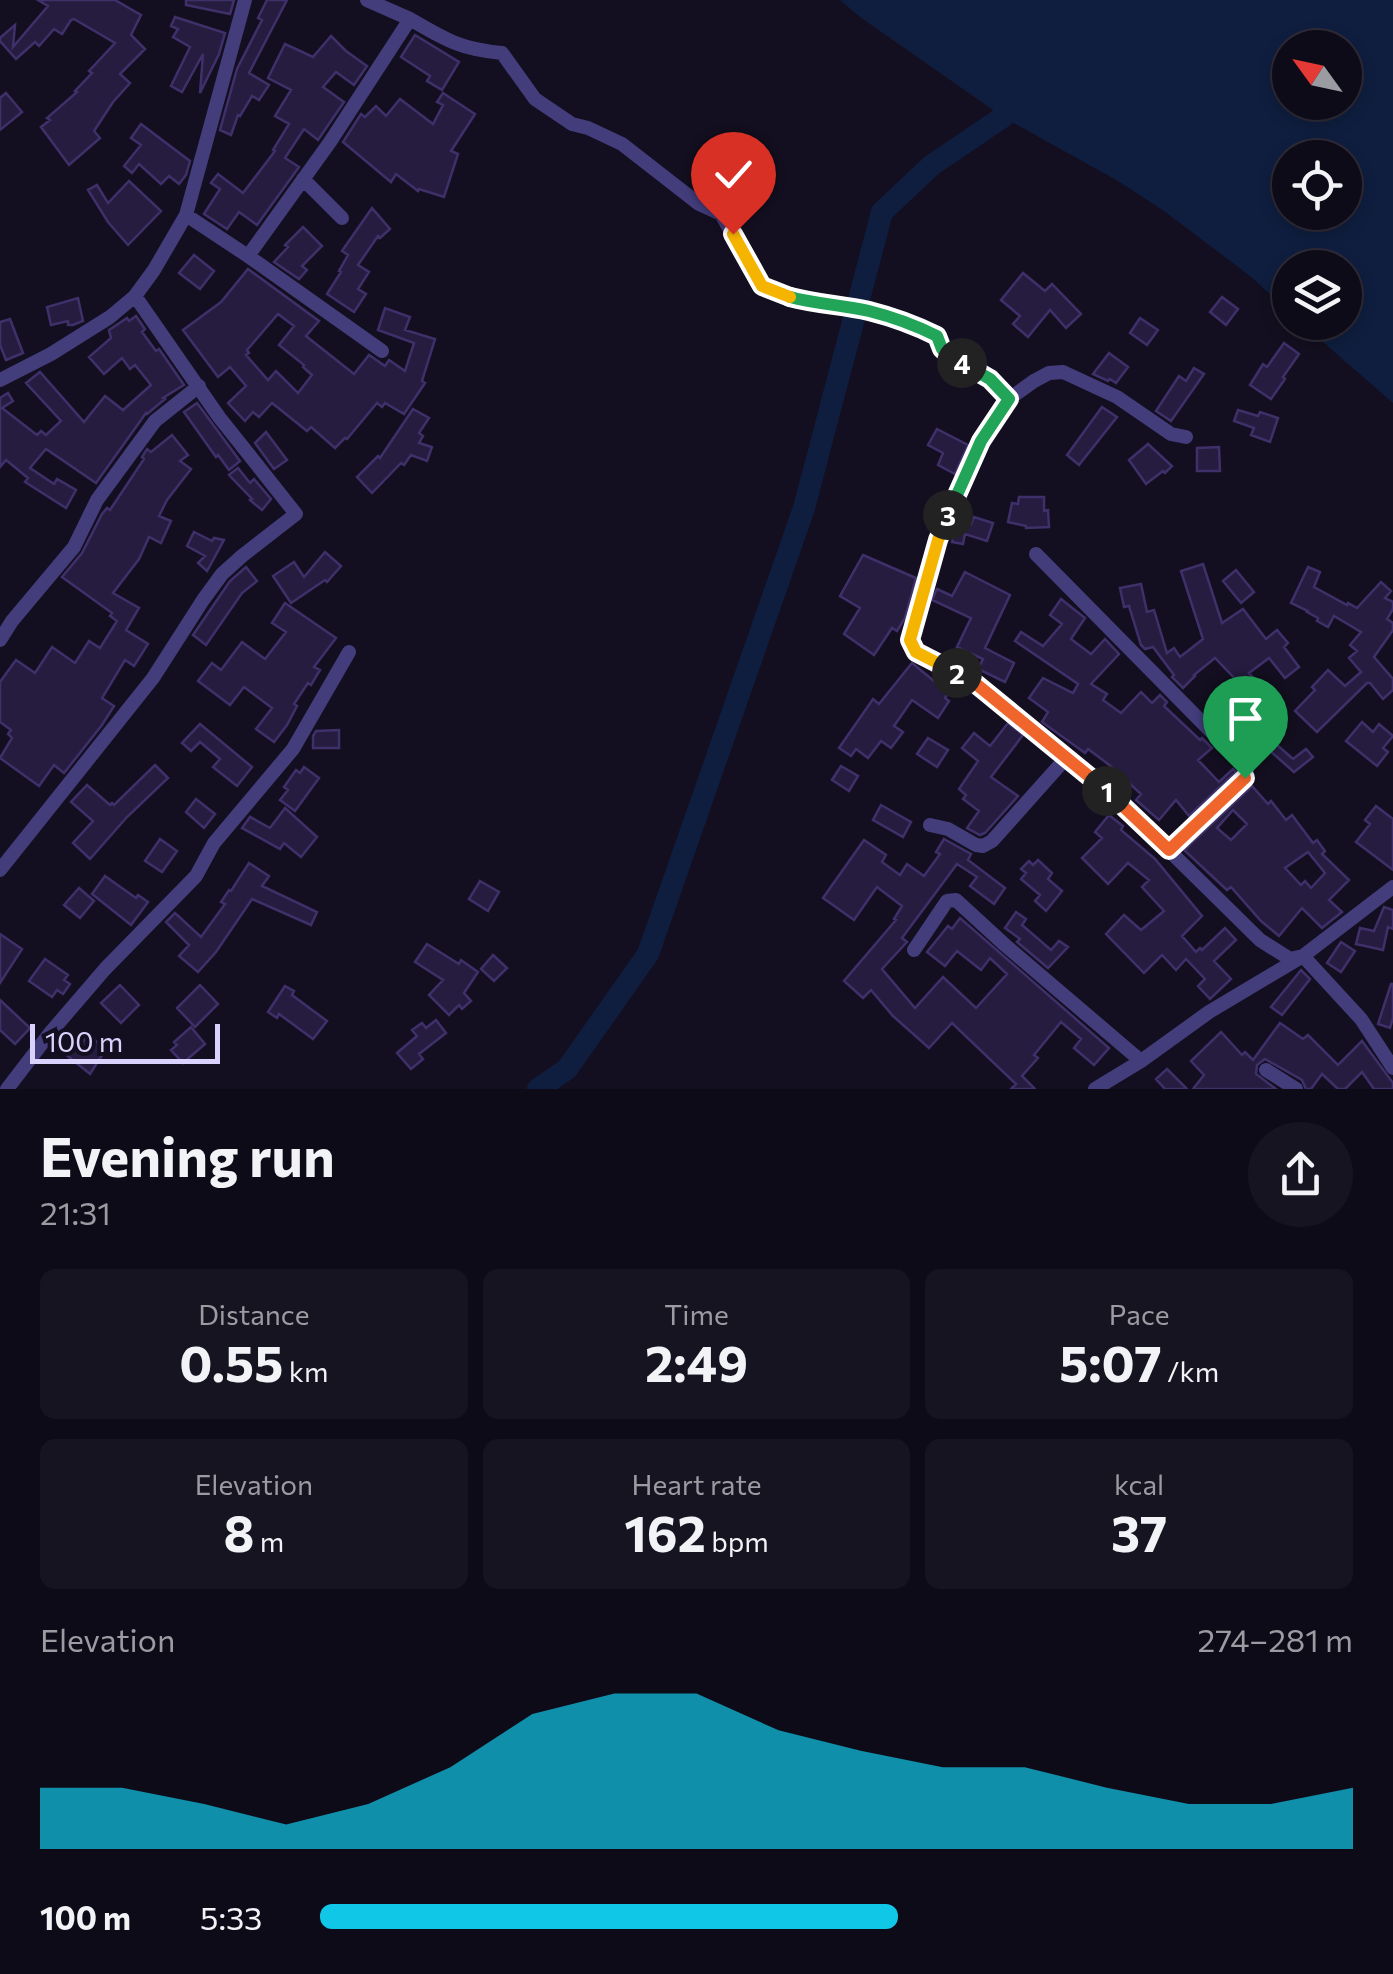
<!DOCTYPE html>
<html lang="en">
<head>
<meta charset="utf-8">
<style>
	body { margin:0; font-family:Commissioner,sans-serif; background:#171421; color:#f1f3f6; height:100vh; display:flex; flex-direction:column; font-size:38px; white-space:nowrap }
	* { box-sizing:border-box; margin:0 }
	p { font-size:32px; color:#9b9ba2 }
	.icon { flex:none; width:55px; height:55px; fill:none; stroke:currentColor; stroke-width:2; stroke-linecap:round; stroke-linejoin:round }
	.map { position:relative; height:1089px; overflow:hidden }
	.panel { display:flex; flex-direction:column; background:#0e0b18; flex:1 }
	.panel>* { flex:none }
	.needle { width:65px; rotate:303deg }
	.controls { position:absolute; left:1272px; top:30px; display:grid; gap:20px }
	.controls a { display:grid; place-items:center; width:90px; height:90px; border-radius:50%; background:#0e0b18; box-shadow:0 5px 15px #0003,0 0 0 2px #2e2b37; font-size:50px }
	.scale { position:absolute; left:30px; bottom:25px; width:190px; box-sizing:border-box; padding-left:10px; border:5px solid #d9d2fc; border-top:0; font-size:28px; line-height:35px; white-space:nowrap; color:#d9d2fc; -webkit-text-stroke:8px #130f20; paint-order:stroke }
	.pin { position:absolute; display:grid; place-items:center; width:85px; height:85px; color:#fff; margin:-102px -42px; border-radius:50% 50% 50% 0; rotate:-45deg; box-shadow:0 0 10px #0007 }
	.pin .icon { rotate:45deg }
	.km { position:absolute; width:50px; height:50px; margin:-25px; border-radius:50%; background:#222; color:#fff; font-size:28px; line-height:50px; text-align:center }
	.round { display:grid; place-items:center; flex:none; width:105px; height:105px; border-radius:52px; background:#171421 }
	.head { display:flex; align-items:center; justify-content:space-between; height:170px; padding:0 40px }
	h1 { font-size:55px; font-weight:700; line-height:75px }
	.figures { display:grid; grid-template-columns:repeat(3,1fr); gap:15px; height:170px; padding:10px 40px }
	.figures div { display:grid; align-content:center; border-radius:15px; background:#171421; text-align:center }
	.figures b { font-size:50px; font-weight:700 }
	.figures small { font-size:28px; font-weight:400 }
	.figures p { font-size:28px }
	.chart { height:280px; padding:20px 40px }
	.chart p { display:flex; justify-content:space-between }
	.chart svg { width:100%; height:180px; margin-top:10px; fill:#11c7e8; opacity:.7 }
	ul { padding:0 40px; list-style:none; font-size:32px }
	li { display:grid; grid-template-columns:160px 120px 1fr; align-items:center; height:75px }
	li i { height:25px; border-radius:12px; background:#11c7e8 }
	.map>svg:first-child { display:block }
	.water { fill:#0f1e3f; fill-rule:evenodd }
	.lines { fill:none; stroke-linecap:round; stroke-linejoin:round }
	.river { stroke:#0f1e3f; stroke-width:22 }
	.building { fill:#251c40; stroke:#3f306a; stroke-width:2.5; fill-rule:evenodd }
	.minor { stroke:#433d7c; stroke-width:14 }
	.split-1-casing { stroke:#fff; stroke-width:20 }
	.split-2-casing { stroke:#fff; stroke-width:20 }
	.split-3-casing { stroke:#fff; stroke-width:20 }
	.split-4-casing { stroke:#fff; stroke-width:20 }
	.split-5-casing { stroke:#fff; stroke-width:20 }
	.split-6-casing { stroke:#fff; stroke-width:20 }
	.split-1 { stroke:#f0652b; stroke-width:12 }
	.split-2 { stroke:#f0652b; stroke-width:12 }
	.split-3 { stroke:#f5b400; stroke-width:12 }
	.split-4 { stroke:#22a559; stroke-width:12 }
	.split-5 { stroke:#22a559; stroke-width:12 }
	.split-6 { stroke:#f5b400; stroke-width:12 }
</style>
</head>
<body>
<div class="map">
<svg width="1393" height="1089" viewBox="0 0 1393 1089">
	<rect width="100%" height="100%" fill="#130f20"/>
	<path class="water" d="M840,0H1393V403L1301,323L1345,322V268H1290V312L1250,276L1164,211L1118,181L1003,117L860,17ZM1290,48H1345V102H1290ZM1290,158H1345V212H1290Z"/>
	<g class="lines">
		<path class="river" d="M538,1089L567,1069L648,954L804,508L882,212L932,165L1003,117L1006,90"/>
	</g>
	<path class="building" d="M38,0H115L141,15L131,35L145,49L120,74L130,83L113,102L94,131L100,138L69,165L41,127L50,120L47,118L77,92L75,91L92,73L89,71L115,43L74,19L71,20L62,34L54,29L39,46L35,42L16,59L0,41V38L15,25L13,47L48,6Z
		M186,0H234L230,14L186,5Z
		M267,0H287L249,73L269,85L259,100L252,96L240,116L238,115L231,135L220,130L237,69L262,20L258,18Z
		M175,17L225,33L219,54L200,93L203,54L182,92L171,86L190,47L173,37L178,29L171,26Z
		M415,35L459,62L442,90L427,81L430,76L401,57Z
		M331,36L346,51L367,66L354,85L336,72L323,87L344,102L318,140L304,129L285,158L299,167L257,225L239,212L227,229L204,214L220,189L211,183L218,174L243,193L275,151L273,150L289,124L275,116L291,90L268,78L285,44L313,57Z
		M6,93L22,112L0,130V98Z
		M443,93L475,114L451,151L458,154L444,197L419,189L418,191L396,174L391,182L343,142L361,114L365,117L376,106L386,116L400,99L433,124L443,105L437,102Z
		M141,124L190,161L186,175L179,184L169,176L161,184L139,164L132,173L124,166L141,145L131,138Z
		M129,181L161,211L128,245L108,222L88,190L97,185L108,203Z
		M372,208L390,229L380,238L378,236L358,265L369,272L358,289L366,294L354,312L327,294L341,272L339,271L348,255L342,251Z
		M303,227L322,246L302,266L307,270L299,279L274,262L288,247L285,245Z
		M194,255L214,271L200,289L179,273Z
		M248,269L319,321L306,336L354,374L369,355L385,366L389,360L405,371L414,343L378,330L385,308L410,317L405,330L435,339L422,381L425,383L404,414L385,403L382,407L377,403L347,439L345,438L335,448L311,427L307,431L272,403L259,417L253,412L245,421L228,403L246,386L230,367L218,377L183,330L221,302ZM278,314L294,326L279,345L304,365L303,367L312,375L298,393L276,371L268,380L246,355L249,353L247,350Z
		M1023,273L1045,291L1052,284L1081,314L1066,328L1050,310L1028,337L1013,324L1020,316L1001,300Z
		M1222,297L1238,309L1226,325L1210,312Z
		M78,298L83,321L73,325H68V321L51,325L47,307Z
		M136,316L145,329L142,332L156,351L159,349L184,385L163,398L165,399L147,414L146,413L96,483L46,449L30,468L54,484L57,479L76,490L66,508L25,482L28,478L6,460L0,467V398L8,393L13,401L2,408L37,435L41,431L46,435L61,421L26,383L40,372L84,422L105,396L123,410L151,385L135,365L130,369L122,358L104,374L89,357L111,338L109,330L127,318L129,321Z
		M1140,318L1158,330L1147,345L1130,333Z
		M10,319L23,353L6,360L0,345V322Z
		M1284,343L1299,354L1283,377L1285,379L1271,399L1250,385L1263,364L1267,367Z
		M1109,353L1128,367L1116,383L1110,379L1108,381L1093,374Z
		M1194,368L1204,374L1171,421L1156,411L1179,376L1186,381Z
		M197,403L240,461L229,470L218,455L216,457L184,412Z
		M1102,407L1117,417L1079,465L1067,455Z
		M413,409L429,418L419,433L423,436L419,443L432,447L427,461L411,455L404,465L401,463L372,493L357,477L378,456L380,458Z
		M1238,410L1258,416L1260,412L1278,418L1270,442L1251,435L1254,428L1234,421Z
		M937,429L968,445L955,474L938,465L943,453L928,445Z
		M266,432L287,460L274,469L255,443Z
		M172,435L188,455L180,461L191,469L167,500L159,516L171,521L161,543L149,537L139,559L113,593L139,608L126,630L148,644L134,666L125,660L102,698L114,706L102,725L64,773L54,765L39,786L0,758L12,738L8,734L11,730L0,722V682L16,660L35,673L52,647L75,663L89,641L100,648L117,621L110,616L112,613L62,577L82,553L102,514L107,508L110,510L144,459L142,457L147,449L151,452Z
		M1148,444L1172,466L1165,473L1163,471L1146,484L1129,460Z
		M1219,447L1220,471H1197V448Z
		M238,468L250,483L254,479L271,499L262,510L250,500L252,499L229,475Z
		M1019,497H1044V511L1048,510L1049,527L1026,528V526L1008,522L1012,503L1018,504Z
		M974,517L993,523L987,541L965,534L963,544L952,542L956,527L962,528L964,521L971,524Z
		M194,532L212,541L214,538L224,540L207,571L198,563L205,556L187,546Z
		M325,552L341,566L327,582L325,580L291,603L273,576L294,562L304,577Z
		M863,555L916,578L905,618L897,631L892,628L874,655L844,634L860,608L840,596Z
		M1203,564L1222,623L1243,609L1266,639L1277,630L1288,643L1284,647L1299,667L1285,678L1269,658L1249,673L1266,693L1264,695L1284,720L1276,727L1284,734L1276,744L1293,759L1306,749L1313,757L1294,772L1269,750L1255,763L1230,736L1235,731L1219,710L1239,693L1236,690L1241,685L1215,658L1194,675L1195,676L1183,688L1172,677L1174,675L1153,647L1145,649L1141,645L1129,606L1124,607L1120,588L1141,584L1147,612L1154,610L1167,653L1174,648L1180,657L1203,639L1181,571Z
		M246,567L257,581L242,593L206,645L193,635L230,581Z
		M1308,567L1320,572L1314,587L1347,605L1348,603L1357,608L1381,582L1391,591L1385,598L1393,602V609L1387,619L1393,623V630L1374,657L1393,679V690L1383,699L1370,683H1367L1317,732L1295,711L1315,690L1312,687L1328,670L1345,686L1361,672L1349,658L1357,651L1350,645L1361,632L1334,616L1328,627L1317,621L1318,618L1307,612L1308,611L1291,603Z
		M1236,570L1254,592L1241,603L1223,581Z
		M965,572L1010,595L985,648L1014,663L1005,682L978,669L983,659L957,647L971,618L932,600L937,589L952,596Z
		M1061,599L1085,618L1071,639L1091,654L1105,639L1119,654L1091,684L1107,694L1103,700L1121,713L1141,692L1152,703L1160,695L1167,702L1164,706L1200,740L1202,738L1212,748L1198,760L1219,782L1233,769L1236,772L1189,816L1176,800L1159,820L1136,800L1141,794L1112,767L1088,749L1085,753L1042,722L1048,712L1029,698L1043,678L1073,693L1078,684L1015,641L1021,632L1043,646L1062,624L1050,615Z
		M285,603L336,638L314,667L320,670L311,685L308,683L294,704L297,706L287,725L274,742L256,729L272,708L244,687L230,705L198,681L212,663L221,670L242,642L265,659L286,632L272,623Z
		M912,663L934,681L937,675L953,685L945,698L949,701L938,718L912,700L894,726L903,732L891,748L881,741L868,758L856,749L851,756L839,748L873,699L879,704Z
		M1362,722L1373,732L1379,724L1393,736L1383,748L1388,752L1377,766L1346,741Z
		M1008,723L1023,735L991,777L1018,796L985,833L980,835L967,828L979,811L963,799L966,795L959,789L978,761L962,748L974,733L990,746Z
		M200,724L252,767L237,786L213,767L220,759L200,742L191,751L182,743Z
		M339,730V748H313V736L316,731Z
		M928,738L948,750L937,767L917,754Z
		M155,765L168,778L127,817L90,859L73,843L93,821L71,802L87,785L110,805L112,803L114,805Z
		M841,766L858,776L849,791L832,780Z
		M304,767L319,778L295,811L280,800L288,790L284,787L296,770L300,773Z
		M1252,786L1268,804L1271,801L1286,820L1292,815L1313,843L1317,840L1325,851L1322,854L1349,880L1329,900L1342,912L1322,928L1302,908L1279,936L1261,921L1231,887L1227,890L1184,850ZM1233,810L1247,824L1231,840L1217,828ZM1308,852L1325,873L1311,888L1305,881L1301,885L1285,868Z
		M196,799L215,814L204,828L186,812Z
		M881,805L911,822L903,837L873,820Z
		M1376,806L1393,819V870L1356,842L1370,824L1365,820Z
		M285,808L317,837L301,857L284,843L280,849L242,828L250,817L270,828Z
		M1109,815L1123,826L1121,830L1155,859L1202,916L1182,936L1196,952L1200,948L1202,950L1225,928L1236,940L1214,961L1231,979L1210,999L1198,986L1205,979L1186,959L1176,970L1162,955L1144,973L1106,934L1124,915L1141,930L1164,911L1142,887L1149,880L1128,863L1108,884L1082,858L1102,838L1095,832Z
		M160,839L177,851L162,872L145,861Z
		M944,839L971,854L968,860L1005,888L994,904L970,886L977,877L957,864L902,938L907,942L882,969L915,1008L943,977L976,1008L1007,974L990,958L981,970L957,951L945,966L927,952L948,926L952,929L960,918L1109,1048L1094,1065L1074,1048L1081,1039L1061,1022L1034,1055L1038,1058L1022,1076L1035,1089H1011L1016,1084L952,1023L929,1048L893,1016L871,990L863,998L844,981L896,920L894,919L902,906L877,887L854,920L823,898L864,840L886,855L882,862L900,875L907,864L924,876L940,854L936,852Z
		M1038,860L1052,873L1048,879L1062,891L1046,911L1035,901L1040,895L1021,879L1026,873L1021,869L1029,861L1033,865Z
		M249,863L269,876L262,886L317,912L311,925L252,899L216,952L198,972L179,956L189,945L166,922L175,913L201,937L225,904L221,902L229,890L231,891Z
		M105,876L136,898L138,895L148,902L131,925L92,894Z
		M480,881L499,892L488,911L469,899Z
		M79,888L94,901L80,918L64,905Z
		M1384,907L1393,910V929L1388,927L1383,950L1356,944L1360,928L1374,931Z
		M1016,912L1026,919L1022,925L1051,950L1059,941L1068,947L1048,968L1017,942L1020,939L1005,928Z
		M0,934L22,949L0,983Z
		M1341,942L1355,951L1341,972L1327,963Z
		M427,944L459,964L461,960L478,972L464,993L471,1001L462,1009L459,1005L449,1015L429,995L443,980L415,962Z
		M493,955L507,968L494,981L481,969Z
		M45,959L68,975L64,980L70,984L63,994L57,990L52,997L29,981Z
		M1301,970L1310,979L1282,1015L1271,1007Z
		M1391,984H1393V1018L1390,1028L1378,1024Z
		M120,985L139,1005L121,1023L101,1003Z
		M200,985L218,1004L195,1027L177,1008Z
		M285,986L294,991L292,995L327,1021L313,1039L279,1014L277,1018L268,1012Z
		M0,1000L30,1028L15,1044L0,1030Z
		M436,1020L446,1033L419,1054L423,1059L411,1069L397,1053L417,1036L412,1030L422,1023L426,1028Z
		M1280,1023L1303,1039L1308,1035L1338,1065L1362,1041L1393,1083V1089H1374L1362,1072L1345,1089H1338L1322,1074L1311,1089H1306L1302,1080L1265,1059L1257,1065L1256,1074L1276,1089H1193L1204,1075L1191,1061L1221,1032L1242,1055L1245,1052L1253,1060Z
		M191,1027L205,1044L183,1063L171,1050L177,1045L174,1042Z
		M88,1035L106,1049L90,1074L64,1053L71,1043L78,1048Z
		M1167,1069L1187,1089H1165L1156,1079Z"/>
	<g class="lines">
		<path class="minor" d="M410,19C446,40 460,49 502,53L535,99L572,124L588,128L622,144L699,204L721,214L762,285L780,295L815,304L866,310L907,322L937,335C948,363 972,364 992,381C998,386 1004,393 1009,399
			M303,179L342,218
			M186,215L248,256L330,142L410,19L367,0
			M248,256L382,351
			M0,380L51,354L110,317L135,296L154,270L186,215L245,0
			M1186,437L1171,434L1117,397L1063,372L1049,373L1034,381L1009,399L981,441L938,540L910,639L915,653L970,679L1067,757L1131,813L1260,940L1290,959L1303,956
			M1036,554L1245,766L1247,770L1245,778L1169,850
			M0,640L12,621L74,547L97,500L155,421L199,386
			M930,825L948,829L976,845L983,846L992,841L1067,757
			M0,870L153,678L203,600L222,574L242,556L296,514L219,417L135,296
			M914,950L947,901L956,900L1005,945L1141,1061
			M1303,956L1361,1019L1393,1068
			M1266,1070L1296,1089
			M7,1089L50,1033L105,969L196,876L214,843L293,749L349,652
			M1095,1089L1141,1061L1209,1012L1303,956L1393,887"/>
	</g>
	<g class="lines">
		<g class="split-1-casing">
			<path id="split-1" d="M1107,791L1169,850L1245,778"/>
		</g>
		<g class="split-2-casing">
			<path id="split-2" d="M957,673L970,679L1107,791"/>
		</g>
		<g class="split-3-casing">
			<path id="split-3" d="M948,515L938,540L910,640L916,652L957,673"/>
		</g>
		<g class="split-4-casing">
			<path id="split-4" d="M948,515L981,441L1009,399L990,379L962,363"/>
		</g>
		<g class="split-5-casing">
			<path id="split-5" d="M790,297C816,304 843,305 869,311C893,317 915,325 937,336L942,349L962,363"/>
		</g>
		<g class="split-6-casing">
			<path id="split-6" d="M733,234L762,286L790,297"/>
		</g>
		<use href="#split-1" class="split-1"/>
		<use href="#split-2" class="split-2"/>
		<use href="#split-3" class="split-3"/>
		<use href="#split-4" class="split-4"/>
		<use href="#split-5" class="split-5"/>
		<use href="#split-6" class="split-6"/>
	</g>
</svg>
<div class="controls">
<a><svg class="needle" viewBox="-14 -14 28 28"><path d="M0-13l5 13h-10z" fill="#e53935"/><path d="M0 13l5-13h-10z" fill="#9b9ba2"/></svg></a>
<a><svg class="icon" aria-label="locate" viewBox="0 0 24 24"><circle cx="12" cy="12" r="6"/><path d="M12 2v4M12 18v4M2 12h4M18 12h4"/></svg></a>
<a><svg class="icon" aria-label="layers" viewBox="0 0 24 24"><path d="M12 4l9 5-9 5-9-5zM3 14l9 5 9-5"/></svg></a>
</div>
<div class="scale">100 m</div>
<div class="pin" style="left:1245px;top:778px;background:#1e9e55"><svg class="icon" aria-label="arrive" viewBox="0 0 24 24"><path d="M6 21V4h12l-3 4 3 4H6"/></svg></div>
<div class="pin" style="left:733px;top:234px;background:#d93025"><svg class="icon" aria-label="check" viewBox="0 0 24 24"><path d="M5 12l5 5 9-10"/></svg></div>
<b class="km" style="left:1107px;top:791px">1</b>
<b class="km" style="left:957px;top:673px">2</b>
<b class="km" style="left:948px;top:515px">3</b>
<b class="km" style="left:962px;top:363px">4</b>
</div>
<section class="panel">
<div class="head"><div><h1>Evening run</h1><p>21:31</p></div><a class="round"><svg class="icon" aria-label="share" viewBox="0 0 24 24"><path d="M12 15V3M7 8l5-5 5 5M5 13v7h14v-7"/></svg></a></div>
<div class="figures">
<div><p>Distance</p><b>0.55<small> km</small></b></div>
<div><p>Time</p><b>2:49</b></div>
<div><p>Pace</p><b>5:07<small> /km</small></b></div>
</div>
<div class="figures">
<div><p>Elevation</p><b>8<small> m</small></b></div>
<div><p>Heart rate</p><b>162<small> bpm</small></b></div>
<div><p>kcal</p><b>37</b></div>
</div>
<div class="chart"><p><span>Elevation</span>274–281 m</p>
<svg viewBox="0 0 160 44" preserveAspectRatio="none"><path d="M0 44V29L10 29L20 33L30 38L40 33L50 24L60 11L70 6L80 6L90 15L100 20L110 24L120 24L130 29L140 33L150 33L160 29V44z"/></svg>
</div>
<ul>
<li><b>100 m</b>5:33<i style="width:56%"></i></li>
</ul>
</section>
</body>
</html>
